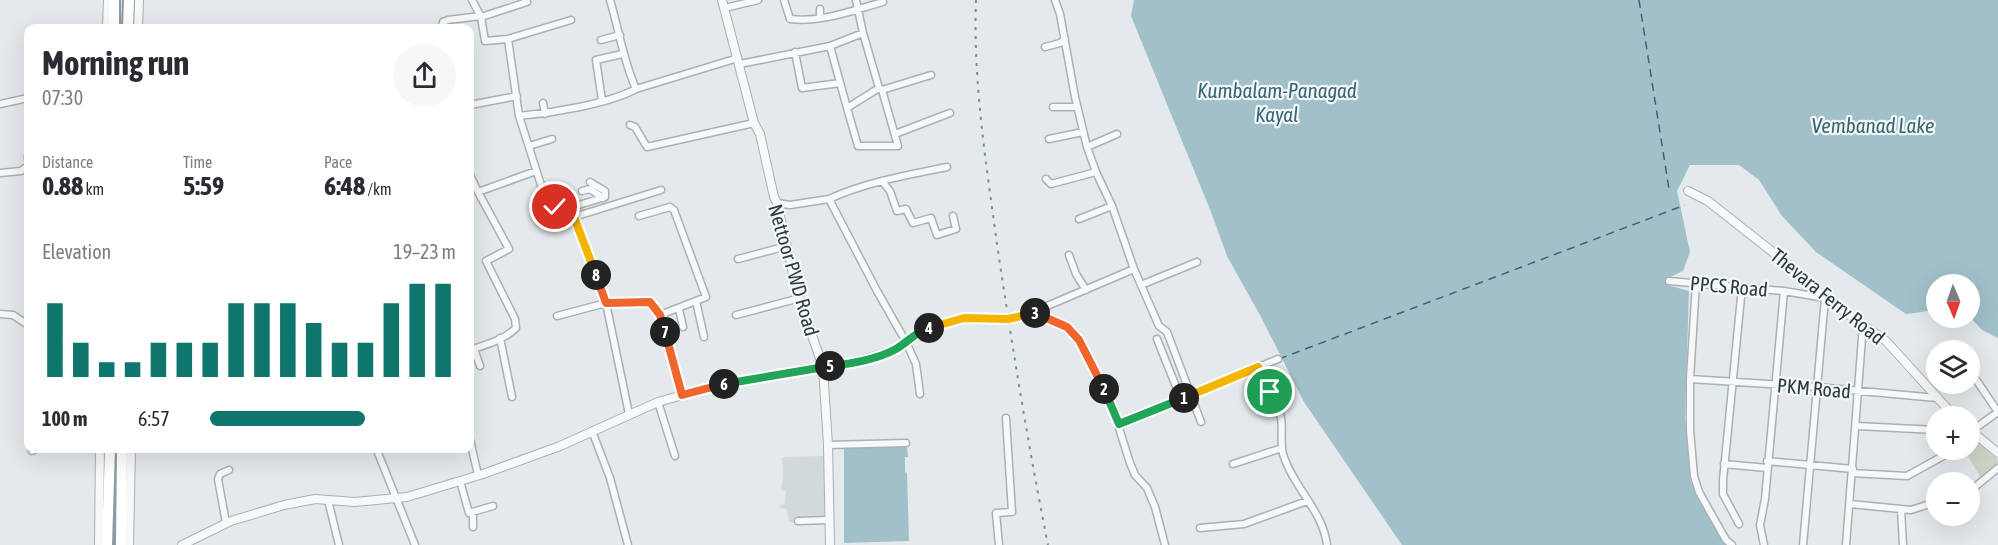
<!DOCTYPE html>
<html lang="en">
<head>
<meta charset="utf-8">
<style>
	body { margin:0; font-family:"Asap Condensed",sans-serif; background:#f7f7f7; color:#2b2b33; height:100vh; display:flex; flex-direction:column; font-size:22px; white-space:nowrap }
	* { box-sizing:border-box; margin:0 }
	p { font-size:20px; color:#7c7c81 }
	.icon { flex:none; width:33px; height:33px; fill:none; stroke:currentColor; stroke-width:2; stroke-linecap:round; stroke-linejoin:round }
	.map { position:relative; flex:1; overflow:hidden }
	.side { position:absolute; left:24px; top:24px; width:450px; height:429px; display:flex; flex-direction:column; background:#fff; border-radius:12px; box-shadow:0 6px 24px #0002 }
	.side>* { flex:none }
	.needle { width:39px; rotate:178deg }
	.buttons { position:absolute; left:1926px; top:274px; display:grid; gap:12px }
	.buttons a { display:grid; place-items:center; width:54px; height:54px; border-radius:50%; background:#fff; box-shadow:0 6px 24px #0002; font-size:30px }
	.pin { position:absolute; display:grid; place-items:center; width:51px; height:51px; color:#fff; margin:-26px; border:3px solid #fff; border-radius:50%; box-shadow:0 2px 6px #0007 }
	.km { position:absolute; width:30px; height:30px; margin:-15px; border-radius:50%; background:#222; color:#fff; font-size:16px; line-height:30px; text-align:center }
	.round { display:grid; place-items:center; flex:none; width:63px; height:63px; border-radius:32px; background:#f7f7f7 }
	.headline { display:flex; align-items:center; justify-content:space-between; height:102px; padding:0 18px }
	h1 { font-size:33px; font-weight:700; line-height:45px }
	.stats { display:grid; grid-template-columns:repeat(3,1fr); gap:9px; height:102px; padding:6px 18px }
	.stats div { display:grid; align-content:center }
	.stats b { font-size:26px; font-weight:700 }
	.stats small { font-size:16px; font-weight:400 }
	.stats p { font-size:16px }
	.chart { height:168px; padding:12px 18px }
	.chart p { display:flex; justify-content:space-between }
	.chart svg { width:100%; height:108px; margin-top:6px; stroke:#0f766e; stroke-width:6 }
	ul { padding:0 18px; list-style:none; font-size:20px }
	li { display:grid; grid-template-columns:96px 72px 1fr; align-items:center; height:45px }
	li i { height:15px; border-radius:8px; background:#0f766e }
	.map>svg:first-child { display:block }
	.built { fill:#d2d9dd }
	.green { fill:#ced4c5 }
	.water { fill:#a1c0c9 }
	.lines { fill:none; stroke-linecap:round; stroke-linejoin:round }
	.ferry { stroke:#386674; stroke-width:1.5; stroke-dasharray:8 6; stroke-linecap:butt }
	.minor-casing { stroke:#a9b1b5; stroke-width:9 }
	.tertiary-casing { stroke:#a9b1b5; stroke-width:10 }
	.trunk-casing { stroke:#8c9ba1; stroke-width:14 }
	.minor { stroke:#f6f8f9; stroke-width:6 }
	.tertiary { stroke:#f6f8f9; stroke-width:8 }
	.trunk { stroke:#fff; stroke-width:10 }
	.rail { stroke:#7e8d94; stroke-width:2; stroke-dasharray:3 6; stroke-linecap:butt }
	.split-1-casing { stroke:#fff; stroke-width:12 }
	.split-2-casing { stroke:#fff; stroke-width:12 }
	.split-3-casing { stroke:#fff; stroke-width:12 }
	.split-4-casing { stroke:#fff; stroke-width:12 }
	.split-5-casing { stroke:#fff; stroke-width:12 }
	.split-6-casing { stroke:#fff; stroke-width:12 }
	.split-7-casing { stroke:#fff; stroke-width:12 }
	.split-8-casing { stroke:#fff; stroke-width:12 }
	.split-9-casing { stroke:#fff; stroke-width:12 }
	.split-1 { stroke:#f5b400; stroke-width:8 }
	.split-2 { stroke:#22a559; stroke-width:8 }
	.split-3 { stroke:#f0652b; stroke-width:8 }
	.split-4 { stroke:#f5b400; stroke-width:8 }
	.split-5 { stroke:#22a559; stroke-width:8 }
	.split-6 { stroke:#22a559; stroke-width:8 }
	.split-7 { stroke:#f0652b; stroke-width:8 }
	.split-8 { stroke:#f0652b; stroke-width:8 }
	.split-9 { stroke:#f5b400; stroke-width:8 }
	.labels { text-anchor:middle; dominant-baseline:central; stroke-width:4.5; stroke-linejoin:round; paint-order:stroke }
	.street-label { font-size:20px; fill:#2c3b42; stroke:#f3f7f8 }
	.water-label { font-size:21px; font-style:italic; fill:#386674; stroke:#f3f7f8 }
</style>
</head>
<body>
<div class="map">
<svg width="1998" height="545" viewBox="0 0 1998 545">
	<rect width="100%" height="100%" fill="#e4e9eb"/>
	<path class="built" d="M824,456L832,523L789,522L787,509L779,508L781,505L785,504L786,491L781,490L783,475L782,457Z"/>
	<path class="green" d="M1978,443L1998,460V464L1981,478L1964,450H1970V447Z"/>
	<path class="water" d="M1134,0H1998V338L1982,330L1970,317V285H1936V310L1906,314L1816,252L1782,216L1759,180L1739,165H1690L1677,191L1690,252L1683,271L1668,278V285L1689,291L1685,417L1691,482L1725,545H1402L1304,402L1261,317L1227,256L1211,212L1131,16Z
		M844,447H907L908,457H905V472L907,473L909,541L844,543Z"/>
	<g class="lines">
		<path class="ferry" d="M1639,0L1669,189
			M1279,359L1685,205"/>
		<g class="minor-casing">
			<path id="minor" d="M472,0L481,17L485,41L508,39L519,116L542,188L546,199L552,205L571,209L606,303L629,414
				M610,0C619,30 623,60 636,89
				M784,0L790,19C822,23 853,10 883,2
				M856,0L863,33L879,88
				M725,8L758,0
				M820,9V18
				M481,17L527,2
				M442,27L443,22L448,20L481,16
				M508,39L571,20
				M601,40L620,35
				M830,46L863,33
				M1045,47L1060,43L1065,39
				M795,52L802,88L840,83
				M740,64L830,46L847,108L879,88L882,90L931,75
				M602,100L596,60L622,54
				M543,103L545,114
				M0,104L28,98
				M470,105L517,96
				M1053,107H1077
				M847,108L858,146H898L882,90
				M519,116C552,113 608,104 636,89L738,58
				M630,125L635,127L647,147L754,123
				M895,134L950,113
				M1049,139L1083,132
				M529,146L552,139
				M1087,147L1117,134
				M28,156V160
				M0,173L21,171L28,166
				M470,175L478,192L536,171
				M1046,179L1051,184L1096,172
				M882,181L890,191L897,211L906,209L913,223L931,218L937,235L956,229L953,216
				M582,191L590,189L603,198
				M829,199C867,182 907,175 947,167
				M777,203L790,205L829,199L877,291L906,342L916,364L920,394
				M569,208L605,197V191L590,182
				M639,216L670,207L674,210L706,297L660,315
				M574,217L661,190
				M1079,219L1112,206
				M1069,255L1076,274L1086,290
				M738,259L787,246
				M1134,269L1159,326L1167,332L1201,422
				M1669,281L1784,291L1825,298L1803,545
				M1696,283L1690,379V430L1694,476L1699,492L1726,540L1732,545
				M1141,285L1197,262
				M696,301L704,337
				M679,309L683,327
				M1034,313L1067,327L1079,341L1112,406L1130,463L1135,475L1147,488L1155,507L1165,545
				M0,314L13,315L28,325
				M736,315L800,298
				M557,316L606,303L650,302L660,315L682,395
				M1008,319L1033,312L1134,269L1112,206L1096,172L1087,147L1075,97L1060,14L1055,0
				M500,338L512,397
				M1157,339L1181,399
				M474,349L480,366
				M470,350C485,345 504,340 516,328L515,319L486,261L509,249L478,192
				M1258,367C1266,384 1277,400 1281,418C1283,429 1280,443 1283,454C1293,487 1323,511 1327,545
				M1690,379L1817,387L1937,398
				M1977,381L1998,412
				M658,402L675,456
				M1119,424L1278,359
				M1857,426L1936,430
				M592,431L610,478L628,545
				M1970,432L1998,412
				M470,440L478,475
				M1970,441L1977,437
				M828,445L906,443
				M376,448L415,545
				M32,451L38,448
				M1767,461L1853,469
				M1233,464L1282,448
				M1724,464L1767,468
				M1852,473L1907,476L1954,450
				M460,481L469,513L493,506
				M1970,491L1998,468
				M328,500L339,545
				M1850,504L1911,510L1936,502
				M1901,509L1903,545
				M473,512V527
				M798,521L829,520
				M226,523L218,479L220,474L229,470
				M1739,524L1723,494V480L1742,287
				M1200,528L1244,524L1307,501
				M999,545L996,513L1012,512L1006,418
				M1764,545L1760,525L1765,499L1784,291
				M1846,545L1863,325"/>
		</g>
		<g class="tertiary-casing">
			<path id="tertiary" d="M722,0L754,123L760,134L774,197L777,203L798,295L823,367L828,445L830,545
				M107,28L108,0
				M138,28L139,0
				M1688,191L1708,201L1784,261L1825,298L1886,341L1955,417
				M1970,430L1998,453
				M99,545L100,448
				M129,545L131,448
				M182,545L231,521L284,505L315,499L355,502L407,497L483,474L560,446L658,402L708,388L806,369L848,364L893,351L922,330L964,318L1008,319"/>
		</g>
		<g class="trunk-casing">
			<path id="trunk" d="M114,28V0
				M128,28L129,0
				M107,545L110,448
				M121,545L122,448"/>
		</g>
		<use href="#minor" class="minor"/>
		<use href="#tertiary" class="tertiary"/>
		<use href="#trunk" class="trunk"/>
		<path class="rail" d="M976,0C973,82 986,163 997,244C1012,345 1028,445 1048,545"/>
	</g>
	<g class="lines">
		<g class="split-1-casing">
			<path id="split-1" d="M1184,398L1258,367L1270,392"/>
		</g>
		<g class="split-2-casing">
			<path id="split-2" d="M1104,389L1119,424L1184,398"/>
		</g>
		<g class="split-3-casing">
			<path id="split-3" d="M1035,313L1067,327L1079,340L1104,389"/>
		</g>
		<g class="split-4-casing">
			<path id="split-4" d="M929,328L964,318L1008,319L1035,313"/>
		</g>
		<g class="split-5-casing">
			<path id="split-5" d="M830,366C849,364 877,359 894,350C906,344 915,332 929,328"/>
		</g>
		<g class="split-6-casing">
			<path id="split-6" d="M724,384L830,366"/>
		</g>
		<g class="split-7-casing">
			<path id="split-7" d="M665,332L682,395L724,384"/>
		</g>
		<g class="split-8-casing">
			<path id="split-8" d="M596,275L606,303L650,302L660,315L665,332"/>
		</g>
		<g class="split-9-casing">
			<path id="split-9" d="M555,207L571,209L596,275"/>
		</g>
		<use href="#split-1" class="split-1"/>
		<use href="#split-2" class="split-2"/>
		<use href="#split-3" class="split-3"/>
		<use href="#split-4" class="split-4"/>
		<use href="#split-5" class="split-5"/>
		<use href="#split-6" class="split-6"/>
		<use href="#split-7" class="split-7"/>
		<use href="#split-8" class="split-8"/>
		<use href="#split-9" class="split-9"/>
	</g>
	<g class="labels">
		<g class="street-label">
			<text transform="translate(794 270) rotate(74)">Nettoor PWD Road</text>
			<text transform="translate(1729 286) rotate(5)">PPCS Road</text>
			<text transform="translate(1828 296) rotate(39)">Thevara Ferry Road</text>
			<text transform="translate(1814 388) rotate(5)">PKM Road</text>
		</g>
		<g class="water-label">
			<text x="1277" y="90">Kumbalam-Panagad<tspan x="1277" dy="24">Kayal</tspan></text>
			<text x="1873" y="125">Vembanad Lake</text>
		</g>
	</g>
</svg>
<div class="buttons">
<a><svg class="needle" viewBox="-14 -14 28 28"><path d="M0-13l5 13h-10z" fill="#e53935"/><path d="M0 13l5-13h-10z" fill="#7c7c81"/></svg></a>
<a><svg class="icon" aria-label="layers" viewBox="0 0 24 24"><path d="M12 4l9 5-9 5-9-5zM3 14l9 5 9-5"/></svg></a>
<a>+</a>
<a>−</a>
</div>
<div class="pin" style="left:1270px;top:392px;background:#1e9e55"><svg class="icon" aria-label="arrive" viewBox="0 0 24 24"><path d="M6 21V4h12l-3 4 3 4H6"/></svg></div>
<div class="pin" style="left:555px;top:207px;background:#d93025"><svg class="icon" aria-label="check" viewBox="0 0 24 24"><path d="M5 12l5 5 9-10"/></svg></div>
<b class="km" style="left:1184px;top:398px">1</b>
<b class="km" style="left:1104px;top:389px">2</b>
<b class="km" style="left:1035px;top:313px">3</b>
<b class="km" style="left:929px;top:328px">4</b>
<b class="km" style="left:830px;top:366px">5</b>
<b class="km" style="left:724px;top:384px">6</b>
<b class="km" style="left:665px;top:332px">7</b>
<b class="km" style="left:596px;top:275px">8</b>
<section class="side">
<div class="headline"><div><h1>Morning run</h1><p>07:30</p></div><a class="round"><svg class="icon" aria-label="share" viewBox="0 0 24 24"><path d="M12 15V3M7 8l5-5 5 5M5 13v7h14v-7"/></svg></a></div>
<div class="stats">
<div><p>Distance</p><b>0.88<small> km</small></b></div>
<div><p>Time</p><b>5:59</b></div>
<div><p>Pace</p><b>6:48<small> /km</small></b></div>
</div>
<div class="chart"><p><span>Elevation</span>19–23 m</p>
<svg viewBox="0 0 160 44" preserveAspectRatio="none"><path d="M5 44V14M15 44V30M25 44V38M35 44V38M45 44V30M55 44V30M65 44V30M75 44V14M85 44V14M95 44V14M105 44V22M115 44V30M125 44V30M135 44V14M145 44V6M155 44V6"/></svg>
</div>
<ul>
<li><b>100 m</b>6:57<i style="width:63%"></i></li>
</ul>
</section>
</div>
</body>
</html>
